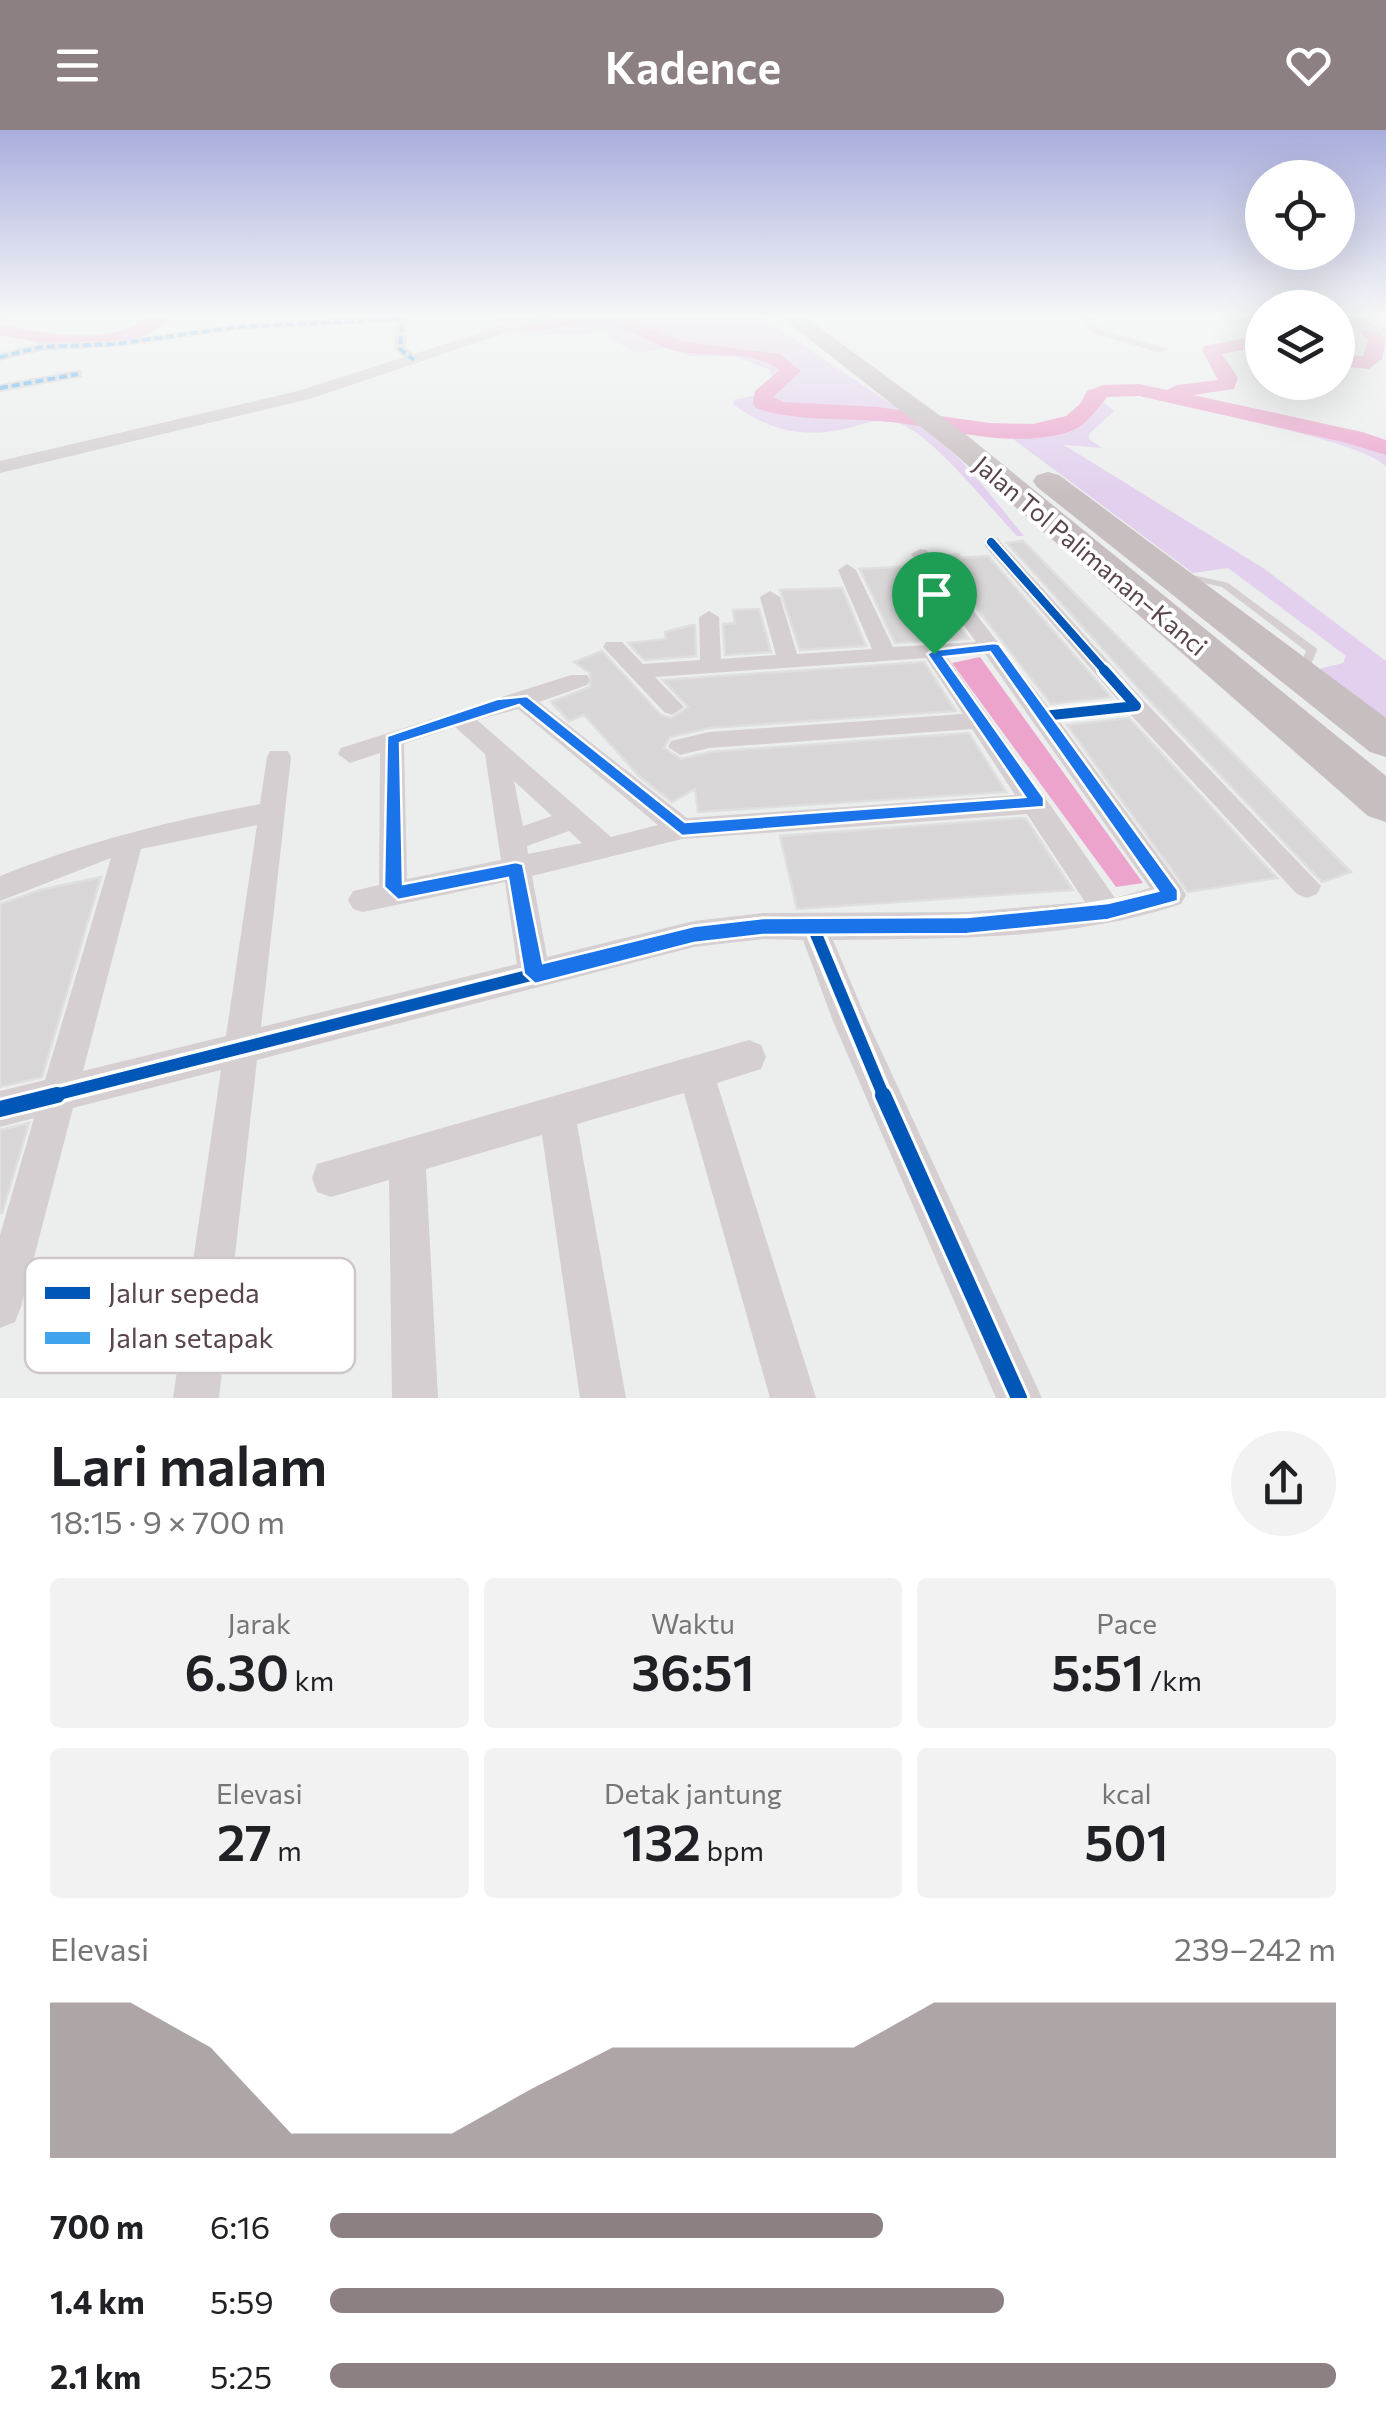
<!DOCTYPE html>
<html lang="id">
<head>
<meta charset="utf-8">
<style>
	body { margin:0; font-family:Commissioner,sans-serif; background:#f2f2f2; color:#202124; height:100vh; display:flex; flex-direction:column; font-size:38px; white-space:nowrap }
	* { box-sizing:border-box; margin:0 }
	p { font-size:32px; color:#757577 }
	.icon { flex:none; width:55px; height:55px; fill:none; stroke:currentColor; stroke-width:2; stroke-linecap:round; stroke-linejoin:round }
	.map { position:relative; height:1268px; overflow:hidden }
	.side { display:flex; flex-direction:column; background:#fff; flex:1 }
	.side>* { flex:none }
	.fabs { position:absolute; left:1245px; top:30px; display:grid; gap:20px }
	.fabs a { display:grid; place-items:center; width:110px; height:110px; border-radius:50%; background:#fff; box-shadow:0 10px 40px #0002; font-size:50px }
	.pin { position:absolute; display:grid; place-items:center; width:85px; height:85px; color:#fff; margin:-102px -42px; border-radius:50% 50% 50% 0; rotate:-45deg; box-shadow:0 0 10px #0007 }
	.pin .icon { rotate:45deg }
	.round { display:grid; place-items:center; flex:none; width:105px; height:105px; border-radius:52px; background:#f2f2f2 }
	.summary { display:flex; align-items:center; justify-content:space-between; height:170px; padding:0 50px }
	h1 { font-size:55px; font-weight:600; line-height:75px }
	.metrics { display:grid; grid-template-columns:repeat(3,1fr); gap:15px; height:170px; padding:10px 50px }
	.metrics div { display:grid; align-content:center; border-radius:10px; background:#f2f2f2; text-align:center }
	.metrics b { font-size:50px; font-weight:600 }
	.metrics small { font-size:28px; font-weight:400 }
	.metrics p { font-size:28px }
	.chart { height:280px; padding:20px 50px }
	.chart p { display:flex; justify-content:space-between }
	.chart svg { width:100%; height:180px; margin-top:10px; fill:#8c8083; opacity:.7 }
	ul { padding:0 50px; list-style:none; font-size:32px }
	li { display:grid; grid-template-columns:160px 120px 1fr; align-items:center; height:75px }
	li i { height:25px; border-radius:12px; background:#8c8083 }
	header { display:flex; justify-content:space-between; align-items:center; height:130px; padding:0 50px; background:#8c8083; color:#fff; font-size:45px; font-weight:600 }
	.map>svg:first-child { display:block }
	.green { fill:#e2d0ee }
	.water { fill:#eca4cc }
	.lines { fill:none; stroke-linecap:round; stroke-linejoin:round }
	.river { fill:#eca4cc; fill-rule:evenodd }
	.building { fill:#d8d6d6; stroke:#dfdfde; stroke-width:2.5 }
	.service { fill:#d5cfd1; fill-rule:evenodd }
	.minor { fill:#d5cfd1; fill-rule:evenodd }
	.tertiary { fill:#d5cfd1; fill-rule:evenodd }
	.motorway { fill:#c7bec0; fill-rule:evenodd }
	.quiet { stroke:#40a4ec; stroke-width:4; stroke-dasharray:8 4; stroke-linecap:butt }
	.cycleway-far3-casing { stroke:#fff; stroke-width:12 }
	.cycleway-far2-casing { stroke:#fff; stroke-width:16 }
	.cycleway-far1-casing { stroke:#fff; stroke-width:19 }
	.cycleway-casing { stroke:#fff; stroke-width:22 }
	.cycleway-far3 { stroke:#0057b8; stroke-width:8 }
	.cycleway-far2 { stroke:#0057b8; stroke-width:10 }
	.cycleway-far1 { stroke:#0057b8; stroke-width:12 }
	.cycleway { stroke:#0057b8; stroke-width:16 }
	.route { fill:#1a73e8; stroke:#fff; stroke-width:2.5; fill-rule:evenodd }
	.labels { text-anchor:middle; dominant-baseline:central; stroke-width:8; stroke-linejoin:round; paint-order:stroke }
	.far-street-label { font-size:25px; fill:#59444a; stroke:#fff }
	.key { fill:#fff; stroke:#cdc7c9; stroke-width:2.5 }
	.key-label { font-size:28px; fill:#59444a }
</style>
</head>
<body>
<header><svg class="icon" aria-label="menu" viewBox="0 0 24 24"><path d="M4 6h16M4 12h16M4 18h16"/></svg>Kadence<svg class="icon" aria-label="heart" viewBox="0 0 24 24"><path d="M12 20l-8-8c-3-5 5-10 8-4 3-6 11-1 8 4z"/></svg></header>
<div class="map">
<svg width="1386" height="1268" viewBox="0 0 1386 1268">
	<rect width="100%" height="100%" fill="#eceeed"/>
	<path class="green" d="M556,186H759L906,284L779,276L769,272L768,266L796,241L794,235L782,228L686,216L629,192L604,187L541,198L531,195Z
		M601,189C641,198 662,217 706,221C729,224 773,219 786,241L774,250L768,239L737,227L690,226L666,218L636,223L608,207L611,200L580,205L502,202L517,198H560Z
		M757,265L759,274C805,294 856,275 903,289C947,302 995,372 1024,406H1017C989,377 930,301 894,291C879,288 863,294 849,298C805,309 770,301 734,275L733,270Z
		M1101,270L1114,281L1089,304V309L1102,318L1064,315L1263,438L1386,531V592L1319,539L1343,533L1346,526L1228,438L1193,443L1009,306C1044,305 1083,304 1101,270Z
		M1172,270L1362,314L1386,324V337C1366,312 1214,286 1172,270Z"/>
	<path class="water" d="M980,527L1143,753L1116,757L952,533Z"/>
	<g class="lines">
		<path class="river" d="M152,186H172C127,232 56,216 0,205V195C52,204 105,217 152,186Z
			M496,186L545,191L567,186H620L681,211L780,224L801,241L773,267L783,272L878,277L989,293L1033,294L1066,286L1080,274L1087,261L1103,255L1139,254L1167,260L1177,255L1218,250L1202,220L1204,216L1262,205V216L1222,224L1238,248L1234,259L1193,265L1362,302L1386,310V325L1347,313L1139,266L1107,267C1095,281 1087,296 1068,302C1006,321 940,295 878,291C836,287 797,292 756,278L753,273L755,261L780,240C750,218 708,229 674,220C649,214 627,195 601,193C563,191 529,214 496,186Z
			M1346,186H1364L1386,209L1382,229L1369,239L1338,236V224L1363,226L1368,210Z"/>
	</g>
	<path class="building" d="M1023,411L1165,555L1351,742L1322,752L1147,568L1007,413Z
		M958,424L961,428L988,426L1111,567L1051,574L936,426Z
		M915,436L969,509L895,513L860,439Z
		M842,458L866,516L800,520L780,460Z
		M759,479L771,522L725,525L723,494L735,493L733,480Z
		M692,495H695L696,526L644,530L628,513L666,509L665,502Z
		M602,521L661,585L671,588L688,577L663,550L924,532L956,581L709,598L670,607L664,618L681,629L710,622L969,603L1006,662L698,682L695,659L672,672L640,647L584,585L569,591L551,572L590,557V543L574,532Z
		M1129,588L1277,748L1188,762L1067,595Z
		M1020,688L1026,689L1073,760L797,779L780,706Z
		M101,747L42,947L0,957V774L40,760Z
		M29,993L2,1083H0V1000Z"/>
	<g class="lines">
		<path class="service" d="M1184,443L1228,453L1316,518L1317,520L1306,547L1302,548L1296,545L1306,521L1222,457L1181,448V444Z"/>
		<path class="minor" d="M0,186H12L0,190Z
			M399,186L407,191L406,218L418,227V233H410L394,219L395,192L238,200L114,217L41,221L0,231V223L41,213L114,211L238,194Z
			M1079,186H1090L1100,199L1167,219L1161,223L1092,203Z
			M1251,186L1262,189V195L1224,193Z
			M1338,190L1386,198V204L1338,196Z
			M78,240L82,241V247L0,262V254Z
			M991,407L997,408L1144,571L1321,756L1317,764L1307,768L1297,764L1130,584L1060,592L1181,756L1186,765L1181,774C1071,811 949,808 833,810L865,886L1042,1268H996L833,891L803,810L763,809L694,817L257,930L219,1268H173L221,940L73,978L21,1177L15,1192L0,1198V1105L34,988L0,997V961L45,950L111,728L0,771V746C85,712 169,691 260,674L267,627L270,621H288L291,627L261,897L517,834L505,752L363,782L353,779L348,770L353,761L379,755L380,623L350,633L338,624L341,618L571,545H587L590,550L587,555L539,572L687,688L1015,665L972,599L709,618L680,625L668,617L671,611L709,602L963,584L926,528L655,547L684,577L672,585L664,582L603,517L606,512H622L643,534L700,530L699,487L709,481L719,487L721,529L776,525L760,467L770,461L780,467L797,524L872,519L838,440L847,434L856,440L893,517L976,512L911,424L920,419L926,420L1049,578L1118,570L985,416V408ZM985,524L1150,758L1115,768L947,527ZM518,579L658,695L611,707L477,590ZM455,597L485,624L501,730L407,749L404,614ZM514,651L552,686L523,696ZM1027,684L1085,772L967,782L763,783L694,791L547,827L532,746L682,709ZM257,695L226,906L83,941L141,719ZM569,701L582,713L528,724L527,716Z
			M749,910L761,915L766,927L761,939L717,953L816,1268H770L684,963L577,994L626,1268H580L542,1005L426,1039L438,1268H392L389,1050L331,1067L317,1062L312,1048L317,1034Z"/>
		<path class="tertiary" d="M533,186H556L309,269L0,343V331L298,261Z"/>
		<path class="motorway" d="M780,186H804L969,307L1386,646V692L1368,686L949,319Z
			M1048,342L1059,345L1386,588V627L1370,622L1037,357L1033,351L1037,345Z"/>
		<path class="quiet" d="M0,227L41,217L114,214L238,197L396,189L402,191L400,219L414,230
			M0,258L78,244"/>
		<g class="cycleway-far3-casing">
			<path id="cycleway-far3" d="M991,412L1106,542"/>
		</g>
		<g class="cycleway-far2-casing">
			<path id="cycleway-far2" d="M1104,540L1136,576L1043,586L1145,729"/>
		</g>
		<g class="cycleway-far1-casing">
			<path id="cycleway-far1" d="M47,967L694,804L763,796L813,797
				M884,967L813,797C933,795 1054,797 1171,765L1144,727"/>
		</g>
		<g class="cycleway-casing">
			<path id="cycleway" d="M883,965L1019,1268
				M0,979L57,965"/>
		</g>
		<use href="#cycleway-far3" class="cycleway-far3"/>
		<use href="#cycleway-far2" class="cycleway-far2"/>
		<use href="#cycleway-far1" class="cycleway-far1"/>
		<use href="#cycleway" class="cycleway"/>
	</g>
	<linearGradient id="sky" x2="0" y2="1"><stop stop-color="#a9aedd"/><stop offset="0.51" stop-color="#f6f7f7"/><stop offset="1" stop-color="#f6f7f7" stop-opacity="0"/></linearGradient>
	<rect width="1386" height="364" fill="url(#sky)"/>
	<path class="route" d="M994,513L999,514L1178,760V771L1108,790L967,804L763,805L694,813L535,854L524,844L508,748L398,770L384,757L387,606L497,569L527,566L685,692L1025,667L927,524L934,520ZM990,522L1158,761L1108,773L967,787L763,788L694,796L543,833L523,734L516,732L403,754L400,613L519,575L682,706L1044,677V668L944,527Z"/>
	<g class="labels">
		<g class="far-street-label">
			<text transform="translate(1091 425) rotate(40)">Jalan Tol Palimanan–Kanci</text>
		</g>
	</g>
	<rect x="25" y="1128" width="330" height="115" rx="15" class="key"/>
	<rect x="45" y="1157" width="45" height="12" fill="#0057b8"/>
	<rect x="45" y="1202" width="45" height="12" fill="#40a4ec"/>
	<g class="key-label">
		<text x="108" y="1173">Jalur sepeda</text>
		<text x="108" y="1218">Jalan setapak</text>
	</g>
</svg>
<div class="fabs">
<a><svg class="icon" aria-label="locate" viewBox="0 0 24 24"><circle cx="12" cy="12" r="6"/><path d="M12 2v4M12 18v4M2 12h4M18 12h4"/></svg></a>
<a><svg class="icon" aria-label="layers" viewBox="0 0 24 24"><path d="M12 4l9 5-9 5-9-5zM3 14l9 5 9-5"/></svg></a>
</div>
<div class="pin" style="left:934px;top:524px;background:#1e9e55"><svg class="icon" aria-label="arrive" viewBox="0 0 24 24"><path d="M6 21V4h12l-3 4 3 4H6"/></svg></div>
</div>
<section class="side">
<div class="summary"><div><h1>Lari malam</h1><p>18:15 · 9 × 700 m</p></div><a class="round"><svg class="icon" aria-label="share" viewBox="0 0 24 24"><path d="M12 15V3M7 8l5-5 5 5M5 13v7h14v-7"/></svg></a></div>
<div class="metrics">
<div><p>Jarak</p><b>6.30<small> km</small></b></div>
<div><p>Waktu</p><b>36:51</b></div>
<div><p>Pace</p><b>5:51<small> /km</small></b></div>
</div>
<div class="metrics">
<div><p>Elevasi</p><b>27<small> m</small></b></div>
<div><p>Detak jantung</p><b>132<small> bpm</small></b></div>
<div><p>kcal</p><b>501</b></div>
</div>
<div class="chart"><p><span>Elevasi</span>239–242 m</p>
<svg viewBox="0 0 160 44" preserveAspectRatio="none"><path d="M0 44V6L10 6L20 17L30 38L40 38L50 38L60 27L70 17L80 17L90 17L100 17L110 6L120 6L130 6L140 6L150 6L160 6V44z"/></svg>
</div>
<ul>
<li><b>700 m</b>6:16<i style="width:55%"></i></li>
<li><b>1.4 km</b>5:59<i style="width:67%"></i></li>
<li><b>2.1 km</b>5:25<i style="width:100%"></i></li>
</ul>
</section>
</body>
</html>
